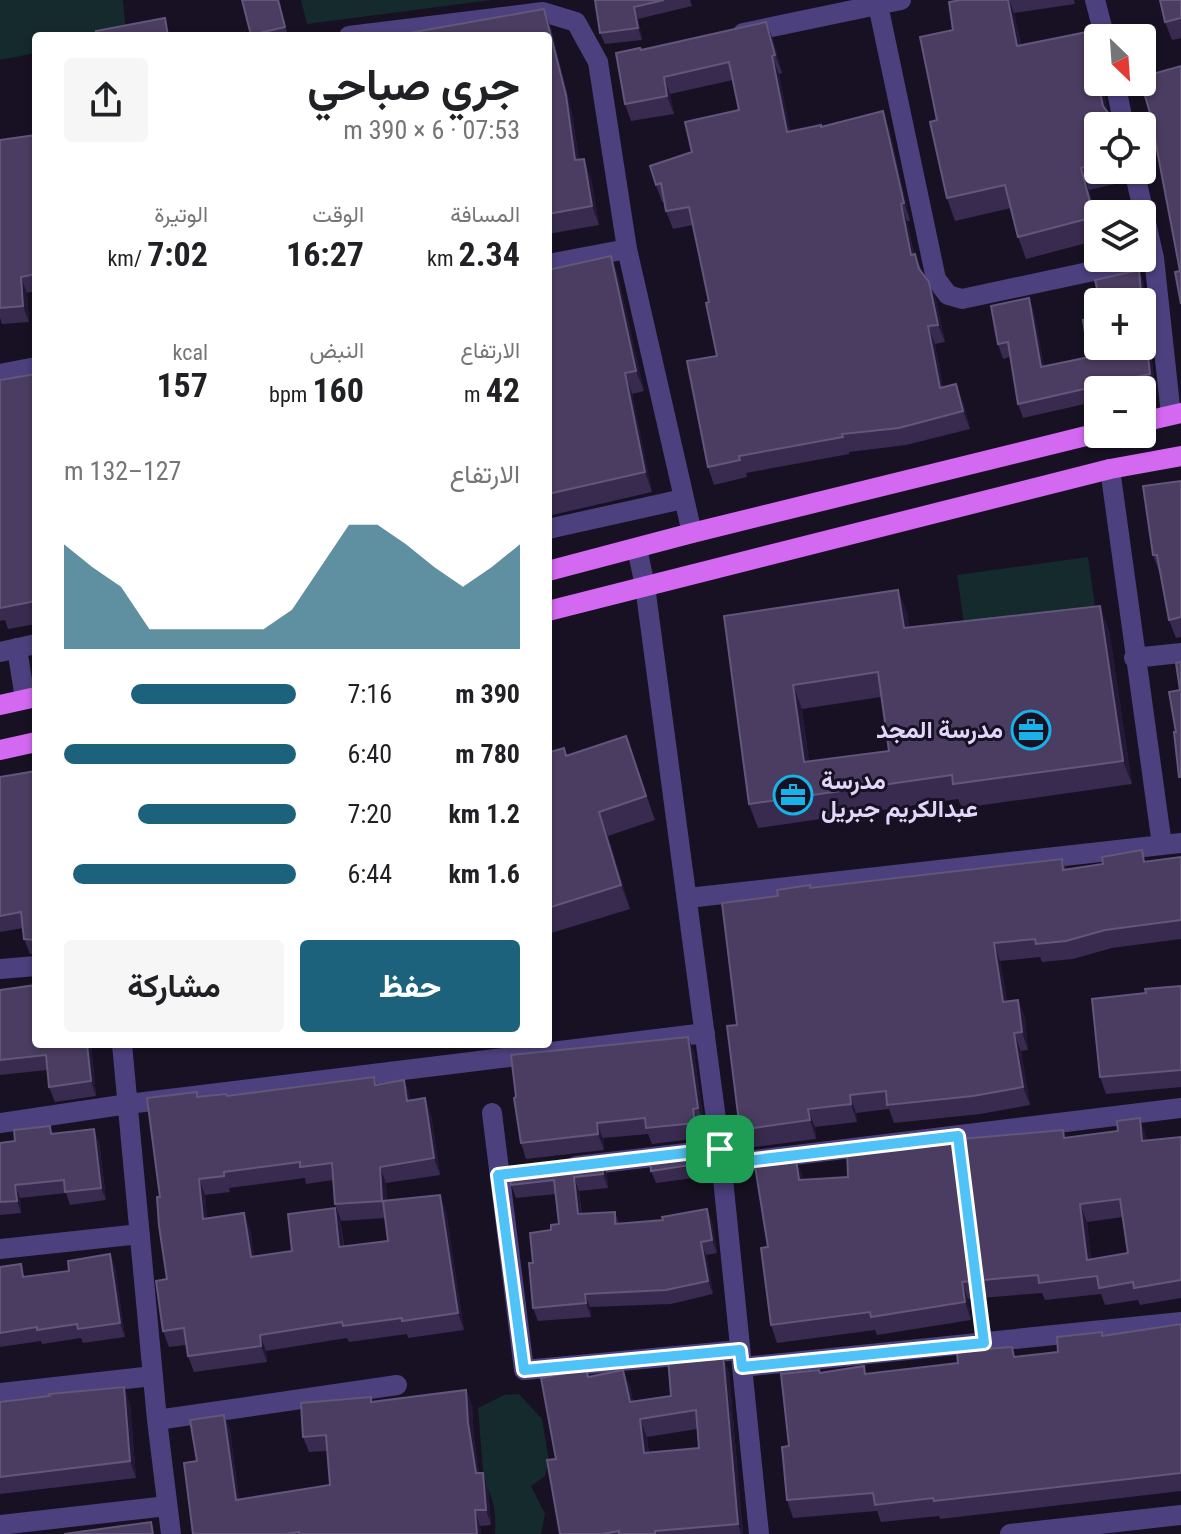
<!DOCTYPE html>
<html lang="ar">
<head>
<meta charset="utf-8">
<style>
	body { margin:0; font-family:"Roboto Condensed",Vazirmatn,sans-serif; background:#f6f6f6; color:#202124; direction:rtl; height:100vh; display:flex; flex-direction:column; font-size:30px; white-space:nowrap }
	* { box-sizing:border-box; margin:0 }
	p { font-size:26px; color:#757577 }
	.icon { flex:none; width:44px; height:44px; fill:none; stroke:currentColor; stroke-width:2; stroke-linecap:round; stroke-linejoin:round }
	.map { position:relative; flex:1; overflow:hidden; direction:ltr }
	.details { position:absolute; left:32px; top:32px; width:520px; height:1016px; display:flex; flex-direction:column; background:#fff; border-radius:8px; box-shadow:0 2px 6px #0004; direction:rtl }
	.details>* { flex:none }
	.needle { width:52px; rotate:155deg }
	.buttons { position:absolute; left:1084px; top:24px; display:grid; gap:16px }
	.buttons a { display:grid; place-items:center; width:72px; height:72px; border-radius:8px; background:#fff; box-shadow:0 2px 6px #0004; font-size:40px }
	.pin { position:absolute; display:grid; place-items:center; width:68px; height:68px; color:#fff; margin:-34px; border-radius:16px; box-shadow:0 4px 12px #0006 }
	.round { display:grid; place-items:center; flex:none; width:84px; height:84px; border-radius:8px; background:#f6f6f6 }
	.overview { display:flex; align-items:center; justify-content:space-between; height:136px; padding:0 32px }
	h1 { font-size:44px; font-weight:700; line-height:60px }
	.figures { display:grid; grid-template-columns:repeat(3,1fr); gap:12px; height:136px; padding:8px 32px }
	.figures div { display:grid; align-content:center }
	.figures b { font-size:34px; font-weight:700 }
	.figures small { font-size:22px; font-weight:400 }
	.figures p { font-size:22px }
	.chart { height:224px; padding:16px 32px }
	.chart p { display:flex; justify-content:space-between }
	.chart svg { width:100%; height:144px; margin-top:8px; fill:#1c627c; opacity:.7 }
	.button { display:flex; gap:16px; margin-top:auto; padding:16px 32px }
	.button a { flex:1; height:92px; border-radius:8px; background:#1c627c; color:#fff; font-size:32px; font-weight:700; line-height:92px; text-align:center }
	.button a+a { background:#f6f6f6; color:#202124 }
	ul { padding:0 32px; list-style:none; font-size:26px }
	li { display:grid; grid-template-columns:128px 96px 1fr; align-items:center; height:60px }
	li i { height:20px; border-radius:10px; background:#1c627c }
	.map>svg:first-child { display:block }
	.green { fill:#142a2d }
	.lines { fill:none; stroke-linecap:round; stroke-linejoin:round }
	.path { stroke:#3ba1ab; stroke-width:4; stroke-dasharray:4 6; stroke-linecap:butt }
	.minor { stroke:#4c407e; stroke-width:20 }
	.major { stroke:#d368f1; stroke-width:20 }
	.wall { fill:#382b4f; fill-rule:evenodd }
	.shaded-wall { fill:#231936 }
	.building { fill:#4a3d61; stroke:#62567a; stroke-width:2; fill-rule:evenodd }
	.route-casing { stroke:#fff; stroke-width:16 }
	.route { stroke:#4fc3f7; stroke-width:10 }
	.labels { text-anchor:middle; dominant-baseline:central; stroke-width:6; stroke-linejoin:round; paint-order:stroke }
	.poi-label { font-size:24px; font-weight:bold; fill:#e1d7fb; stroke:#171123; text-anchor:end }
</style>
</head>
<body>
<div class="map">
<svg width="1181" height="1534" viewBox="0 0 1181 1534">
	<rect width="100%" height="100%" fill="#171123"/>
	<path class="green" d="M0,0H123L126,35L36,36V53L0,60Z
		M301,0H491L307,24Z
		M1088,557L1096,613L965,630L957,575Z
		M519,1394L542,1419L549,1461L545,1476L531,1486L545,1514L541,1534H495C496,1517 495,1498 484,1483L478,1408L504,1395Z"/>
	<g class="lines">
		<path class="path" d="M978,1294L981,1321"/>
		<path class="minor" d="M1095,0L1105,38
			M878,5L936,279L948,295L962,299L1154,258
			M743,33L901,0
			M349,36L543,12L576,22L598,62L627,249L692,533
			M1115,82L1124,126
			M1134,170L1154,258L1171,415
			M548,264L627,249
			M0,374L36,367
			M1110,469L1162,845
			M548,529L683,499
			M637,548L645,586L720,1149L759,1534
			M17,648L25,699
			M0,652L36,644
			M1134,658L1181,653
			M688,898L1181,843
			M0,969L36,966
			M122,1044L157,1420L171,1534
			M492,1113L524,1370L740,1350
			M0,1123L128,1104L705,1033
			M721,1164L1181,1108
			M576,1166L720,1149
			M0,1249L140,1234
			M742,1367L1181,1322
			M0,1393L153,1376
			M157,1420L397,1385
			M0,1525L167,1506
			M1010,1534L1181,1515"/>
		<path class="major" d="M1142,422L1181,413
			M548,571L692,533L1098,433
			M548,611L1110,469L1181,456
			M0,705L36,697
			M0,750L36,742"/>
	</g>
	<path class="wall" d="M242,0H279L288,36H251Z
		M595,0H690L692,6L638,19L642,40L605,44L600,33Z
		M961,0H1074L1075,4L1014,13L1021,45L1092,31L1098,48V82L1102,85L1108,113L1113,126H1098V170H1122L1124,182L1089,190L1098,224V240L1026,259L1018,237L1011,208L955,221L947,198L937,120L953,30Z
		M1181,0V38L1172,40L1165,22Z
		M766,22L773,40L782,73L779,74L790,132L822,127L889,128L910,221H907L914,254L936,300L945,342L935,344L943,388L963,402L970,429L906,445L849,452V454L746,473L747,477L714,485L708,467L717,356L709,302L693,225L673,229L666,211L665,202H662L656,185L739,110L733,80L670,94L674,114L631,121L625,104L641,50Z
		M551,28L572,114L579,160L591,178L599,225L548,234V36Z
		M36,135V291L27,293L29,322L2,324L0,318V140Z
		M611,256L618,276L644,391L632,394L652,492L548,516V270Z
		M1139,270L1144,285L1155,389L1142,392V390H1098V401L1023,418L1018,404L1010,357L1003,359L998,344L1029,298L1034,313L1044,366L1089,357L1098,346Z
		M36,374V624L8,629L5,620L0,621V380Z
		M1181,481V637L1176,638L1169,620L1160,574L1153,555Z
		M898,590L907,613L909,627L1109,630L1132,784L962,808L958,799L758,828L749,804L724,616ZM881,697L889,751L809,762L802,709Z
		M626,736L655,820L608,836L630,909L548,934V738L552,752L566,755Z
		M36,771V954H30L24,939L23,928L0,932V777Z
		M1181,857V939L1112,948L1073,959L1042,962L1040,957L1000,961L1007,1001L1018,1000L1025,1018L1028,1050L1021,1051L1030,1105L980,1114L894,1123L889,1109L856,1113L857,1122L815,1127L816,1139L747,1148L740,1130L737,1025L778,896L810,888L1062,859L1066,869Z
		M1181,986V1087L1106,1094L1100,1077L1146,993Z
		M0,990L36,1044H91L96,1096L55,1102L49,1087L47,1070L0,1075Z
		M688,1037L694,1053L704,1124H699L701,1138L652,1144L648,1134L603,1138L604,1150L526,1159L521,1143Z
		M374,1077L377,1084L404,1080L411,1100L425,1098L431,1115L440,1175L386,1183L387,1200L446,1211L464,1330L408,1338L407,1334L349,1342L347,1338L266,1351L267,1362L194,1372L188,1356L186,1345L169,1347L163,1331L167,1279L160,1197L197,1092L199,1097L227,1096ZM305,1178L306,1184L333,1180L335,1204L341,1221L385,1218L388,1241L344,1246L341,1224L335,1208L292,1251L254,1256L250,1229L207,1218L205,1195L230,1192L229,1188Z
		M50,1126L53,1134L99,1141L106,1200L70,1205L66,1193L20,1198L21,1213L0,1215V1143L15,1141Z
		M1146,1136L1147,1140L1181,1137V1298L1140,1305L1138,1300L1105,1305L1101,1294L1045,1300L1042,1293L968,1299L971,1320L877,1335L875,1330L777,1343L771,1325L768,1247L803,1177V1180L848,1177L1066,1137ZM1123,1217L1128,1253L1091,1259L1087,1222Z
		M696,1152L701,1164L702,1177L656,1183L651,1171Z
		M602,1162L607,1175L608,1188L579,1191L582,1214L615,1212L619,1224L663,1220L707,1209L712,1222L717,1253L706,1255L713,1294L671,1304L590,1307L591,1317L538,1321L533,1308V1263L551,1230L559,1224L556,1194L516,1198L511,1185Z
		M110,1254L115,1268L125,1337L83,1343L81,1338L42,1344L41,1341L0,1347V1267L26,1277L69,1271Z
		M1181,1324V1491L940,1519L939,1516L881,1522L877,1511L793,1518L787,1500L789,1446L867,1374L1058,1352L1103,1336Z
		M586,1369L589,1377L623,1370L630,1387L633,1401L671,1396L729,1372L743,1534H560L556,1459ZM697,1429L699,1448L649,1453L647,1437Z
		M124,1387L130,1404L136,1478L0,1494V1402Z
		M371,1397L372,1402L472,1405L474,1439L479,1473H483L488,1488L491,1525L480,1526L481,1534H193L197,1461L224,1415L230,1430L239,1499L330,1485L327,1451L309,1452L303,1437Z"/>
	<path class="shaded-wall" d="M278,0H279L288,36L285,27Z
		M1008,0H1009L1015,15L1025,68L1017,46Z
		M634,7L638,19L642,40L638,28Z
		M544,9L551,28L572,114L582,180L575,160Z
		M766,22L773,40L782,73L775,55Z
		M1092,31L1098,48V81L1094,62Z
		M772,56L779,74L794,150L787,132Z
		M664,77L670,94L674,114L667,96Z
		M1098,82H1103L1102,85L1111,126L1103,106Z
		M883,111L889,128L910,221L904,203Z
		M584,159L591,178L599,225L592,206Z
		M1081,168L1089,190L1098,228L1094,217Z
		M901,204L907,221L917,272L911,255Z
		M611,256L618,276L644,391L636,371Z
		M1139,270L1144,285L1155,389L1150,374Z
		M21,277L27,293L29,322L23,306Z
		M929,282L936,300L945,342L938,325Z
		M1029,298L1034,313L1047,381L1041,367Z
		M928,326L935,344L946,406L940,388Z
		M625,373L632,394L652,492L645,472Z
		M956,384L963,402L970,429L963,411Z
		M898,590L907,613L913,652L904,628Z
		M1100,606L1109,630L1132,784L1123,761Z
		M793,685L802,709L812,786L804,762Z
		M599,812L608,836L630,909L621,885Z
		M994,943L1000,961L1010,1020L1003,1002Z
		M1018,1000L1025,1018L1028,1050L1022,1032Z
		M1014,1033L1021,1051L1030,1105L1023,1087Z
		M688,1037L694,1053L704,1124L698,1108Z
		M87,1044H91L96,1096L91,1081Z
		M404,1080L410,1097L413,1117L407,1101Z
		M850,1095L856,1113L857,1122L851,1104Z
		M425,1098L431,1115L440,1175L434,1158Z
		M693,1109L699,1124L701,1138L695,1123Z
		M808,1109L815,1127L816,1139L810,1120Z
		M1140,1118L1146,1136L1149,1158L1142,1141Z
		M597,1123L603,1138L604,1150L598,1134Z
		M94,1129L99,1141L106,1200L101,1188Z
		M696,1152L701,1164L702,1177L697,1164Z
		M796,1159L803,1177L806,1197L799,1180Z
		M602,1162L607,1175L608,1188L603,1174Z
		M380,1167L386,1183L388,1218L382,1201Z
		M574,1177L579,1191L583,1227L578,1214Z
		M199,1179L205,1195L209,1235L203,1219Z
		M15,1185L20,1198L21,1213L17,1201Z
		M440,1195L446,1211L464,1330L458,1313Z
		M1080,1204L1087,1222L1093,1277L1087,1260Z
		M335,1208L341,1224L345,1263L339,1247Z
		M707,1209L712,1222L717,1253L712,1240Z
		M244,1213L250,1229L257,1273L251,1257Z
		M701,1242L706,1255L713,1294L708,1281Z
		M110,1254L115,1268L125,1337L120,1323Z
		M962,1282L968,1299L971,1320L965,1302Z
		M585,1294L590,1307L591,1317L586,1303Z
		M260,1335L266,1351L267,1362L261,1346Z
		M723,1354L729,1372L743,1534H741L738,1524Z
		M623,1370L630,1387L636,1419L630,1402Z
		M124,1387L130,1404L136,1478L130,1461Z
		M466,1390L472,1405L474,1439L482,1489L476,1473L468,1423Z
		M224,1415L230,1430L241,1515L236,1500Z
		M640,1419L647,1437L651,1471L644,1453Z
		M483,1473L488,1488L491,1525L486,1510Z
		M475,1510L480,1526L481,1534H477Z"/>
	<path class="building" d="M242,0H278L285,27L251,35Z
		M595,0H664L634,7L638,28L600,33Z
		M961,0H1008L1017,46L1092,31L1096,53L1094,62L1098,82L1103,106L1109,114L1112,126H1098V164L1081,168L1094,217L1018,237L1005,185L947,198L930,122L937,120L920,37L953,30L949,2Z
		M1160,0H1181V18L1165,22Z
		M544,9L566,95L575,160L584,159L592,206L548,214V36H392Z
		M165,18L168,36H97L96,31Z
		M766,22L775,55L772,56L787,132L821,125V127L883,111L904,203L901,204L911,255L915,254L919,269L929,282L938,325L928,326L940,388L956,384L963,411L899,428L842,434L843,437L739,456L740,460L708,467L687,361L717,356L706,303L709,302L689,207L666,211L661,183L656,185L650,166L692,152L685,122L739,110L729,62L664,77L667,96L625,104L616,53L640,48L641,50Z
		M1181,66V304L1175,272L1180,271L1150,113L1141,82H1142V77Z
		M36,135V274L21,277L23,306L0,308V140Z
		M611,256L636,371L625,373L645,472L548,494V270Z
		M1139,270L1142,302H1100L1095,280Z
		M1029,298L1041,367L1089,357L1083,320L1098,317V346H1142V302L1150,374L1018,404L1008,342L998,344L991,306Z
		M36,374V601L0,608V380Z
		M1181,481V617L1169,620L1157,555H1153L1143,486Z
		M898,590L904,628L1100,606L1123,761L953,784L952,775L749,804L724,616ZM878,672L889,751L804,762L793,685Z
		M1181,662V777H1179L1174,732H1176L1169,692L1180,690L1176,663Z
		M626,736L646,796L599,812L621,885L548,908V746L550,752L564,748L566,756Z
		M36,771V940L24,939L21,912L0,916V777Z
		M1142,850L1144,862L1181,857V920L1105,930L1066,941L1036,944L1035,939L994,943L1003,1002L1018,1000L1022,1032L1014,1033L1023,1087L973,1096L887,1105L886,1091L850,1095L851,1104L808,1109L810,1120L740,1130L727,1026L737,1025L722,903L778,896L777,890L810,885V888L1062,859L1063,870L1103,864L1102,857Z
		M36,985V1044H87L91,1081L49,1087L46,1055L0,1060V990Z
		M1181,986V1070L1100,1077L1092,999L1146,993L1145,989Z
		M688,1037L698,1108L693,1109L695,1123L646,1128L645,1118L597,1123L598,1134L521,1143L514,1098L516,1097L511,1055Z
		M374,1077L375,1085L404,1080L407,1101L425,1098L434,1158L380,1167L382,1201L335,1204L332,1163L300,1167V1162L224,1172V1176L199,1179L203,1219L244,1213L251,1257L292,1251L288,1214L335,1208L339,1247L388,1241L383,1201L440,1195L458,1313L402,1321V1318L343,1326L342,1322L260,1335L261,1346L188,1356L184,1328L163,1331L156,1281L167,1279L159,1226L157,1197H160L147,1098L197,1092V1097L226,1094L227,1096Z
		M1140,1118L1142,1141L1181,1137V1280L1134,1288L1133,1282L1099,1288L1097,1276L1039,1283L1038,1275L962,1282L965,1302L871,1317L870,1312L771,1325L761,1248L768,1247L755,1166L796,1159L799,1180L848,1177L847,1149L1063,1130L1064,1138L1118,1131L1117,1121ZM1120,1199L1128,1253L1087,1260L1080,1204Z
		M50,1126L51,1134L94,1129L101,1188L65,1192L64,1180L15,1185L17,1201L0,1202V1143L15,1141L14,1130Z
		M696,1152L697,1164L651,1171L650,1157Z
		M602,1162L603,1174L574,1177L578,1214L615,1212V1224L663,1220L662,1217L707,1209L712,1240L701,1242L708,1281L666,1290L585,1294L586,1303L533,1308L529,1263H533L530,1233L551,1230V1225L559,1224L554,1180L511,1185L509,1173Z
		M110,1254L120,1323L78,1329L77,1324L37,1330V1327L0,1333V1267L21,1264L23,1277L69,1271L68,1261Z
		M1181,1324V1473L934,1501L933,1498L875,1505L873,1493L787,1500L782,1447L789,1446L781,1374L819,1370L820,1373L864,1366L865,1374L958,1363L957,1353L997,1348L1012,1347L1014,1357L1058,1352L1057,1337L1102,1332V1336Z
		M723,1354L738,1524L655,1531V1534H619V1531L603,1534H560L547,1460L556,1459L541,1378L586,1369L588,1377L623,1370L630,1402L671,1396L668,1358ZM696,1410L699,1448L644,1453L640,1419Z
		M124,1387L130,1461L0,1477V1402L50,1396L49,1394Z
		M466,1390L468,1423L476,1473H483L486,1510H475L477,1534H299V1532L287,1534H193L184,1463L197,1461L190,1420L224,1415L236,1500L330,1485L326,1435L303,1437L301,1403L371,1397V1402Z
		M151,1522L153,1534H64Z"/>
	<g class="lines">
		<g class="route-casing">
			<path id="route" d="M958,1136L984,1343L742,1367L740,1350L524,1370L498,1175L720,1149L721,1164Z"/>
		</g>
		<use href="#route" class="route"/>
	</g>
	<defs>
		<g id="office-ring" transform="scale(2)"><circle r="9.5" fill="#171123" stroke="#16b2e8" stroke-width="1.5"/><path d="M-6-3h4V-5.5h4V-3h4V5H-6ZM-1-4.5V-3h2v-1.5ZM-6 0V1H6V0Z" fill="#16b2e8"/></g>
	</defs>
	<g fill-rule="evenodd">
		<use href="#office-ring" x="1031" y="730"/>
		<use href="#office-ring" x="793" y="795"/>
	</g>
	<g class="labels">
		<g class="poi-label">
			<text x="1003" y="730">مدرسة المجد</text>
			<text x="821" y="781" text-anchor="start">مدرسة<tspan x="821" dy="28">عبدالكريم جبريل</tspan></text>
		</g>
	</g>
</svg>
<div class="buttons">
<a><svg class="needle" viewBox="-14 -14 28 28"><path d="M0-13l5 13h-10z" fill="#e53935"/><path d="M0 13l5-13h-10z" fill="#757577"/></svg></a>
<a><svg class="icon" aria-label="locate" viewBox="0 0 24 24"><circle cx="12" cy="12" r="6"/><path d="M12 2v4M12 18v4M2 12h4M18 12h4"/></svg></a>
<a><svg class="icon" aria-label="layers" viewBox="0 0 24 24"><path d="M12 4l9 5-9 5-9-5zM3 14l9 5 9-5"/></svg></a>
<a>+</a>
<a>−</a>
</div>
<div class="pin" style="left:720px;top:1149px;background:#1e9e55"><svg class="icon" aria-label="arrive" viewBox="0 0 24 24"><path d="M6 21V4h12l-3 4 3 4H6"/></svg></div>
<section class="details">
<div class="overview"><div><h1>جري صباحي</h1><p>07:53 · 6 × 390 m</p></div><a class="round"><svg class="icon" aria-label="share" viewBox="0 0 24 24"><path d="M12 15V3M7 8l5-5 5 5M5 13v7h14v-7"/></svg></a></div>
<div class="figures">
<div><p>المسافة</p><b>2.34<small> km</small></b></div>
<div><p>الوقت</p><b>16:27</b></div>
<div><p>الوتيرة</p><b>7:02<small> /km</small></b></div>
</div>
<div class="figures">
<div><p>الارتفاع</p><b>42<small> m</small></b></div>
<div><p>النبض</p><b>160<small> bpm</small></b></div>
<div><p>kcal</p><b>157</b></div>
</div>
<div class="chart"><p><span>الارتفاع</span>127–132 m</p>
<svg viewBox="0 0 160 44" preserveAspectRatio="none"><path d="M0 44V12L10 19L20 25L30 38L40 38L50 38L60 38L70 38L80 32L90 19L100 6L110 6L120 12L130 19L140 25L150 19L160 12V44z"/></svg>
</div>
<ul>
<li><b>390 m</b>7:16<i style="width:71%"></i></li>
<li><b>780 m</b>6:40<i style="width:100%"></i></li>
<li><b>1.2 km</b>7:20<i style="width:68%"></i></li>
<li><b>1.6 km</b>6:44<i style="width:96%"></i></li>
</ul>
<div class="button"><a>حفظ</a><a>مشاركة</a></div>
</section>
</div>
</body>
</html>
